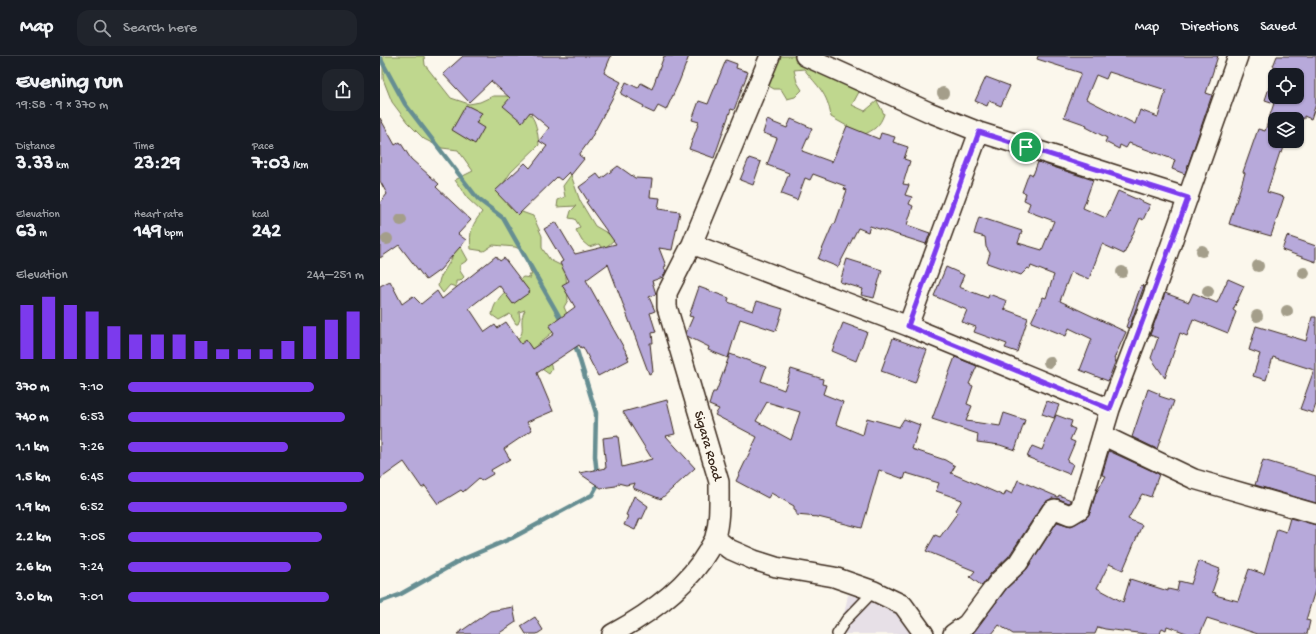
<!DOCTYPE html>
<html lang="en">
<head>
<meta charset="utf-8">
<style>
	body { margin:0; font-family:"Gochi Hand",sans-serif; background:#20242c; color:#f1f3f6; height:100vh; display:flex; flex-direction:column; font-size:15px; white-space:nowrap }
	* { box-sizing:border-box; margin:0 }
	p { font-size:13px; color:#9ea1a6 }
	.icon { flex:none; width:22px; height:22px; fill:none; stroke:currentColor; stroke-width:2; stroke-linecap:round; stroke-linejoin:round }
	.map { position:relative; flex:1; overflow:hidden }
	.drawer { display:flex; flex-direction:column; background:#171b24; width:380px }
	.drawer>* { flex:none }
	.tools { position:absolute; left:888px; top:12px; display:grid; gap:8px }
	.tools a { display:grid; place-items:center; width:36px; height:36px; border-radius:8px; background:#171b24; box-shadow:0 1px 3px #0004; font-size:20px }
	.pin { position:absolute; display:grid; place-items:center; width:34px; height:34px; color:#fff; margin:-17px; border:2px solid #fff; border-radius:50%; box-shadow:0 1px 4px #0007 }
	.round { display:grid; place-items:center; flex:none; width:42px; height:42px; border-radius:12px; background:#20242c }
	.overview { display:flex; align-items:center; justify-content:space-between; height:68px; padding:0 16px }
	h1 { font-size:22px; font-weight:700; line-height:30px }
	.metrics { display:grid; grid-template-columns:repeat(3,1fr); gap:6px; height:68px; padding:4px 16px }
	.metrics div { display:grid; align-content:center }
	.metrics b { font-size:20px; font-weight:700 }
	.metrics small { font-size:11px; font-weight:400 }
	.metrics p { font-size:11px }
	.chart { height:112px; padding:8px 16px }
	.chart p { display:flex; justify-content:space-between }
	.chart svg { width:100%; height:72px; margin-top:4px; stroke:#7c3aed; stroke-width:6 }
	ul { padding:0 16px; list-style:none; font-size:13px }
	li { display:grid; grid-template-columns:64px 48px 1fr; align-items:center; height:30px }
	li i { height:10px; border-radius:5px; background:#7c3aed }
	header { display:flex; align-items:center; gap:24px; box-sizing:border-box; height:56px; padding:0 20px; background:#171b24; border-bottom:1px solid #363941 }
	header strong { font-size:19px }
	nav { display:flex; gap:22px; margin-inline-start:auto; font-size:14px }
	.search { width:280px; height:36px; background:#20242c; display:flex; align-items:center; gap:10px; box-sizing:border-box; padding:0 14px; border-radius:12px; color:#9ea1a6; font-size:15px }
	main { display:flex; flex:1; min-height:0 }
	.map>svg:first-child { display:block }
	.built { fill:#e7e0e7 }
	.green { fill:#bfd78e; stroke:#7d8056 }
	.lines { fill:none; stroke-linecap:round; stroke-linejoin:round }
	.stream { stroke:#668e92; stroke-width:4.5 }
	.building { fill:#b7a9da; stroke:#3b2a1e; fill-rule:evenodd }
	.lane-casing { stroke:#3b2a1e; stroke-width:12 }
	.street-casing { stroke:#3b2a1e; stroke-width:22 }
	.lane { stroke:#fbf7ec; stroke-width:9 }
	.street { stroke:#fbf7ec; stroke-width:19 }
	.tree { fill:#a49e8a }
	.route-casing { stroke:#fff; stroke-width:8 }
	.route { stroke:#7c3aed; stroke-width:5 }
	.labels { text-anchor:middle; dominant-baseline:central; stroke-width:4; stroke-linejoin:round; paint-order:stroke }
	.street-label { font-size:14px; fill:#3b2a1e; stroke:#fbf7ec }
</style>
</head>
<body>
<header>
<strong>Map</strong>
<div class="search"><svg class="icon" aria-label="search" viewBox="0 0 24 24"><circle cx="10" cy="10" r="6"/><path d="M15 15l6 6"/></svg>Search here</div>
<nav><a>Map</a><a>Directions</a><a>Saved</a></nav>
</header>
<main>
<section class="drawer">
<div class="overview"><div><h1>Evening run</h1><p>19:58 · 9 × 370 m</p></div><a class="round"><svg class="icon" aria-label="share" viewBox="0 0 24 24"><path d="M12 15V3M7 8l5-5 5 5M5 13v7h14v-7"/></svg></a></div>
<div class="metrics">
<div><p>Distance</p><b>3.33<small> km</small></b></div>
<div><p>Time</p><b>23:29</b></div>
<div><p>Pace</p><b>7:03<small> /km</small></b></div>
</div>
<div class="metrics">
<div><p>Elevation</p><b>63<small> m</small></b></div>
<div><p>Heart rate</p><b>149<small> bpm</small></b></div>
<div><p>kcal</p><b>242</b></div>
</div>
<div class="chart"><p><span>Elevation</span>244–251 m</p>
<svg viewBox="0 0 160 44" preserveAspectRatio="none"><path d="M5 44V11M15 44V6M25 44V11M35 44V15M45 44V24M55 44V29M65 44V29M75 44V29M85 44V33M95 44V38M105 44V38M115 44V38M125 44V33M135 44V24M145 44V20M155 44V15"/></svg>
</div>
<ul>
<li><b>370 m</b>7:10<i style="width:79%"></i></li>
<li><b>740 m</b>6:53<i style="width:92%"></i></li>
<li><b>1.1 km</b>7:26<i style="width:68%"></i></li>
<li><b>1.5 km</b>6:45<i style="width:100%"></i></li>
<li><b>1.9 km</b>6:52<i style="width:93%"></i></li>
<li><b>2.2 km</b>7:05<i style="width:82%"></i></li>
<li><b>2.6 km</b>7:24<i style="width:69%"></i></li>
<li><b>3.0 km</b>7:01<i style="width:85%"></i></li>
</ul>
</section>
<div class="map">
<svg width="936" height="578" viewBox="0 0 936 578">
	<rect width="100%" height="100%" fill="#fbf7ec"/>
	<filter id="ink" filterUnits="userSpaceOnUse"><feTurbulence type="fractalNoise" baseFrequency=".025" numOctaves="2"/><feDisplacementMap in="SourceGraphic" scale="8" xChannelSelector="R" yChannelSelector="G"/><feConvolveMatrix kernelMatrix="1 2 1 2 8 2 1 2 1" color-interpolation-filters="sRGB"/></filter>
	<g filter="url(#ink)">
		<path class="built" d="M468,539L528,548L556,578H460Z"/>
		<path class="green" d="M3,0H44L45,9L71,42L89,48L100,46L113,40H129C152,58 156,59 159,89L131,116L121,131L139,155L153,160L162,180V192L170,204L180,209L189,211L186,221L188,244L184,251L187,258V265L159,287L162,300L170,307L172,313L169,318L129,290C152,275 136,271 145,254L139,256L140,263L138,268H136L130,258L119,264L112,259C114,242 130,231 143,221L151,222L149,219H152L142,194L135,191L113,189L104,195L91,193C89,175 92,169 102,156L87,142L75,124L93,115L78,94L62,92L44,83L27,66L12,46L3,23Z
			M395,0H438L485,18L493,19L489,35L479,36L472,49L485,55L497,45L504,58C500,70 494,74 483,79L451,61C448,37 437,30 424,13L414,14L417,26L422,34L415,41L407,43L401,33H394L387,29Z
			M191,119L200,145L215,170L236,182L223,194L219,188L209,191L202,185L196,174L200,171L195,163L189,162L191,155L196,150L177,151L178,144L185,141L183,130Z
			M78,186L88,204L80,209V215L84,221L80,225H76V231L70,229L63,237L58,230L60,222L72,202L68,192Z"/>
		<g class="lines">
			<path class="stream" d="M0,2L25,48L98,143L123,162L183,267
				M0,546L19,539L81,504L132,482L212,439L218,428L215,400L216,357L194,285"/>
		</g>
		<path class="building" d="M83,0H231L224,17L241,26L210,84L199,99L204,103L191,119L189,116L181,124L177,121L138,159L115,135L145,107L150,112L167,90L159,85L169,72L150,56L142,66L123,50L130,42L111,25L89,46L63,18Z
			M284,0H309L299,26L286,54L278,50L274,57L263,52L264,50L241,38L246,26L258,32L261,27L272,33Z
			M658,0H838L826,37L832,39L805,118L792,113L795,104L749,87L746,92L740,89L739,93L725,86L727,82L706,71L707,69L684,61L701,17L657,3ZM729,16L786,34L778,61L760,54L755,68L706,43L716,19L726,23Z
			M897,0H936V48L931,63L924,60V63L914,60L913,63H895V85H906L902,97L900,96L887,136L904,141L891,180L849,168L865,117L863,116L878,73L885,75L894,47L885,44L896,11L893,10ZM895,19H917V41H895Z
			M346,4L357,8L356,12L368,16L354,54L351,53L334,102L309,93L319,66L312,64L319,45L328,48Z
			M606,21L630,30L621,50L609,45L607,50L595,45Z
			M86,49L102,57L96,67L104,72L95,88L72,74Z
			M0,62L15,89L20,86L31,103L59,128L56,131L91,164L78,178L86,184L60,214L46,224L19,189L0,202V147L7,138L0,125Z
			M411,63L432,72L422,95L452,106L467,70L499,83L501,77L515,81L513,86L528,91L524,103L530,105L523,128L529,129L525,139L532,141L529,148L533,150L527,169L550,177L546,188L490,170L488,176L478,172L458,211L438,203L453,168H455L467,134L464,133L465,130L433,118L430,124L425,122L417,144L401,138L409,117L387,109L397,82L383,77L387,64L407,72Z
			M369,102L381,106L373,129L360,124Z
			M658,106L713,124L703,152L726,162L738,135L770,149L763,164L760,162L744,198L722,188L709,223L691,216L680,245L746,276L734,303L736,304L728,325L700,314L712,283L689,272L686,280L651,266L663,241L666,242L674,219L651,210L650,213L648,212L641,219L607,207L610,197L606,191L605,181L594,178L599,161L642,175L638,187L662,194L674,165L647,155L650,147L644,144L646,137L642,136L649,117L653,119Z
			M238,110L255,122L272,123L270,141L280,142L278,153L300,156L292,194L279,192L286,210L284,211L286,216L283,221L272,225L276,238L269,241L275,255L270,257L276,276L272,277L273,287H270L273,316L269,318L228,208L206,224L249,301H247L249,304L218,320L203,291L201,292L199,289L157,317L173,355L147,366L152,374L124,393L130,403L111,414L113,418L101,425L99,422L83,436L81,434L58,448L45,430L42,432L24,406L0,423V230L10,225L22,248L33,240L41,248L57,235L62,243L116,200L120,205L124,202L150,236L133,248L119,229L89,252L105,276L115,269L117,272L126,266L141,288L146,284L152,293L174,278L169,270L195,251L182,229L189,225L180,207L183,205L164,173L176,166L195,198L236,188L206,146L208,145L199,131L217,118L221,123Z
			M907,180L936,190V206L902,194Z
			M467,203L502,214L494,242L481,239L483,233L460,226Z
			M566,211L584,219L579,231L608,242L609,238L627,245L624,253L648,262L637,296L625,292L627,288L594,276L596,271L582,266L587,254L554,240Z
			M848,223L864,230L853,254L856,256L848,277L813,263L807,280L800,277L785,322L771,302L778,282L770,279L785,237L809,246L813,237L837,247Z
			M761,229L764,230L749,272L746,271Z
			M319,231L349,242L348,246L373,255L377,245L403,253L396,275L360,263L348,302L328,294L329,291L307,280L306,277L313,261L309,260Z
			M932,261H936V348L933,357L920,353L934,314L893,301L886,324L873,320L880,298L869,294L876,270L926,285Z
			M463,267L487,276L476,305L452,295Z
			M513,282L547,294L535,327L501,315Z
			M350,298L386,311L381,325L404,334L411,313L443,323L442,328L446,329L443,338L463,346L456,368L483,379L487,362L519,371L524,363L540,369L532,393L565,404L575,410L571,417L624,440L626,435L632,438L638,424L678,441L679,439L691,444V446L689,447L679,443L672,442L663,448L629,500L611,517L602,530L590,521L595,515L546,495L555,479L560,481L578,456L576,454L582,444L556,435L559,427L526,417L524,423L499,414L482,472L438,461L416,459V455L414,454V450L391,437L388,442L356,425L377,381L335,359L339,353L329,349L333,336H336ZM387,346L420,356L411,384L376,365Z
			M575,301L597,310L589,328L593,330L587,348L592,350L586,365L620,370L624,357L645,364L635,394L620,389L597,386L598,378L552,363Z
			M768,333L780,338L779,340L794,345L777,393L752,381Z
			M287,344L295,378L286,380L315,412L281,443L253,432L255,427L246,429L238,427L236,430L221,432L199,417L226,412L223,382L238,380L242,411L272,403L243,356Z
			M667,345L679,349L674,362L662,358Z
			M676,359L692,365L690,371L695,373L690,384L695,386L687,405L693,408L689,418L647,401L652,390L662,394Z
			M729,395L779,418L771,441L762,438L748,463L762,469L743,514L729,508L717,532L743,546L750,523L788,535V533L797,535L799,525L811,528L819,505L840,513L832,536L836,537L835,539L858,545L869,513L884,518L897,473L906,476L910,462L936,469V531L926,564L930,565L927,578H878L827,562L820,578H809L787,570L786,574L782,572L780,578H766L725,573L718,571L715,578H633L619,569L612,578H592L627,532L647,513L677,466L691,470L706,462L710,457L716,437L726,420L722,419Z
			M883,404L936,420V447L875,429Z
			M254,440L268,450L262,463L260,462L255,474L244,469L248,460L246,459Z
			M133,551L136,566L118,578H77L110,555Z
			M155,561L163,574L157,578H146L141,570Z"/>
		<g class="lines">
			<g class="lane-casing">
				<path id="lane" d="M457,578L466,564L494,535"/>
			</g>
			<g class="street-casing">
				<path id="street" d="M425,0L549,56L599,76L808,142
					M312,188L528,270L730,353
					M528,270L599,76
					M722,379L814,423L936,458
					M335,482L349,493L374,504L396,511L454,521L494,535L523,549L544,578
					M232,578C269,558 307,531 328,495C330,490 334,486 335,481C340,463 339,445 339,426L287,251V237L312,188L390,0
					M573,578L587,568L619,525L638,507L672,454L675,453L690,459L700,453L730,353L771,245L858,0"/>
			</g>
			<use href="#lane" class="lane"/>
			<use href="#street" class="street"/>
		</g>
		<g class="tree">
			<circle cx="563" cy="37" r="6"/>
			<circle cx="21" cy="164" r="6"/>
			<circle cx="7" cy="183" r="6"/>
			<circle cx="822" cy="195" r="6"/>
			<circle cx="878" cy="210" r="6"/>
			<circle cx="742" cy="216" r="6"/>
			<circle cx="924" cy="217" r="6"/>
			<circle cx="828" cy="235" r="6"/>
			<circle cx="907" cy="255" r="6"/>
			<circle cx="877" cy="260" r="6"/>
			<circle cx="669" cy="306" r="6"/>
		</g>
	</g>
	<g class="lines" filter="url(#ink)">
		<g class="route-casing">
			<path id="route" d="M599,76L808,142L730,353L528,270Z"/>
		</g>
		<use href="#route" class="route"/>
	</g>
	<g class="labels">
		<g class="street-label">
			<text transform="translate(327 390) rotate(74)">Sigara Road</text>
		</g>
	</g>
</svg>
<div class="tools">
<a><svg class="icon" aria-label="locate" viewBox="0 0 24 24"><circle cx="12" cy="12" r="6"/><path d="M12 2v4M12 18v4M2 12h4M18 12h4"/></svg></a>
<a><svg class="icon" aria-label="layers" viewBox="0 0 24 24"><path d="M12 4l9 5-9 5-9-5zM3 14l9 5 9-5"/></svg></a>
</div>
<div class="pin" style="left:646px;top:91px;background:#1e9e55"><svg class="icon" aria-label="arrive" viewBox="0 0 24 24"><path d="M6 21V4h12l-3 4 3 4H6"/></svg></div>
</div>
</main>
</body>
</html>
